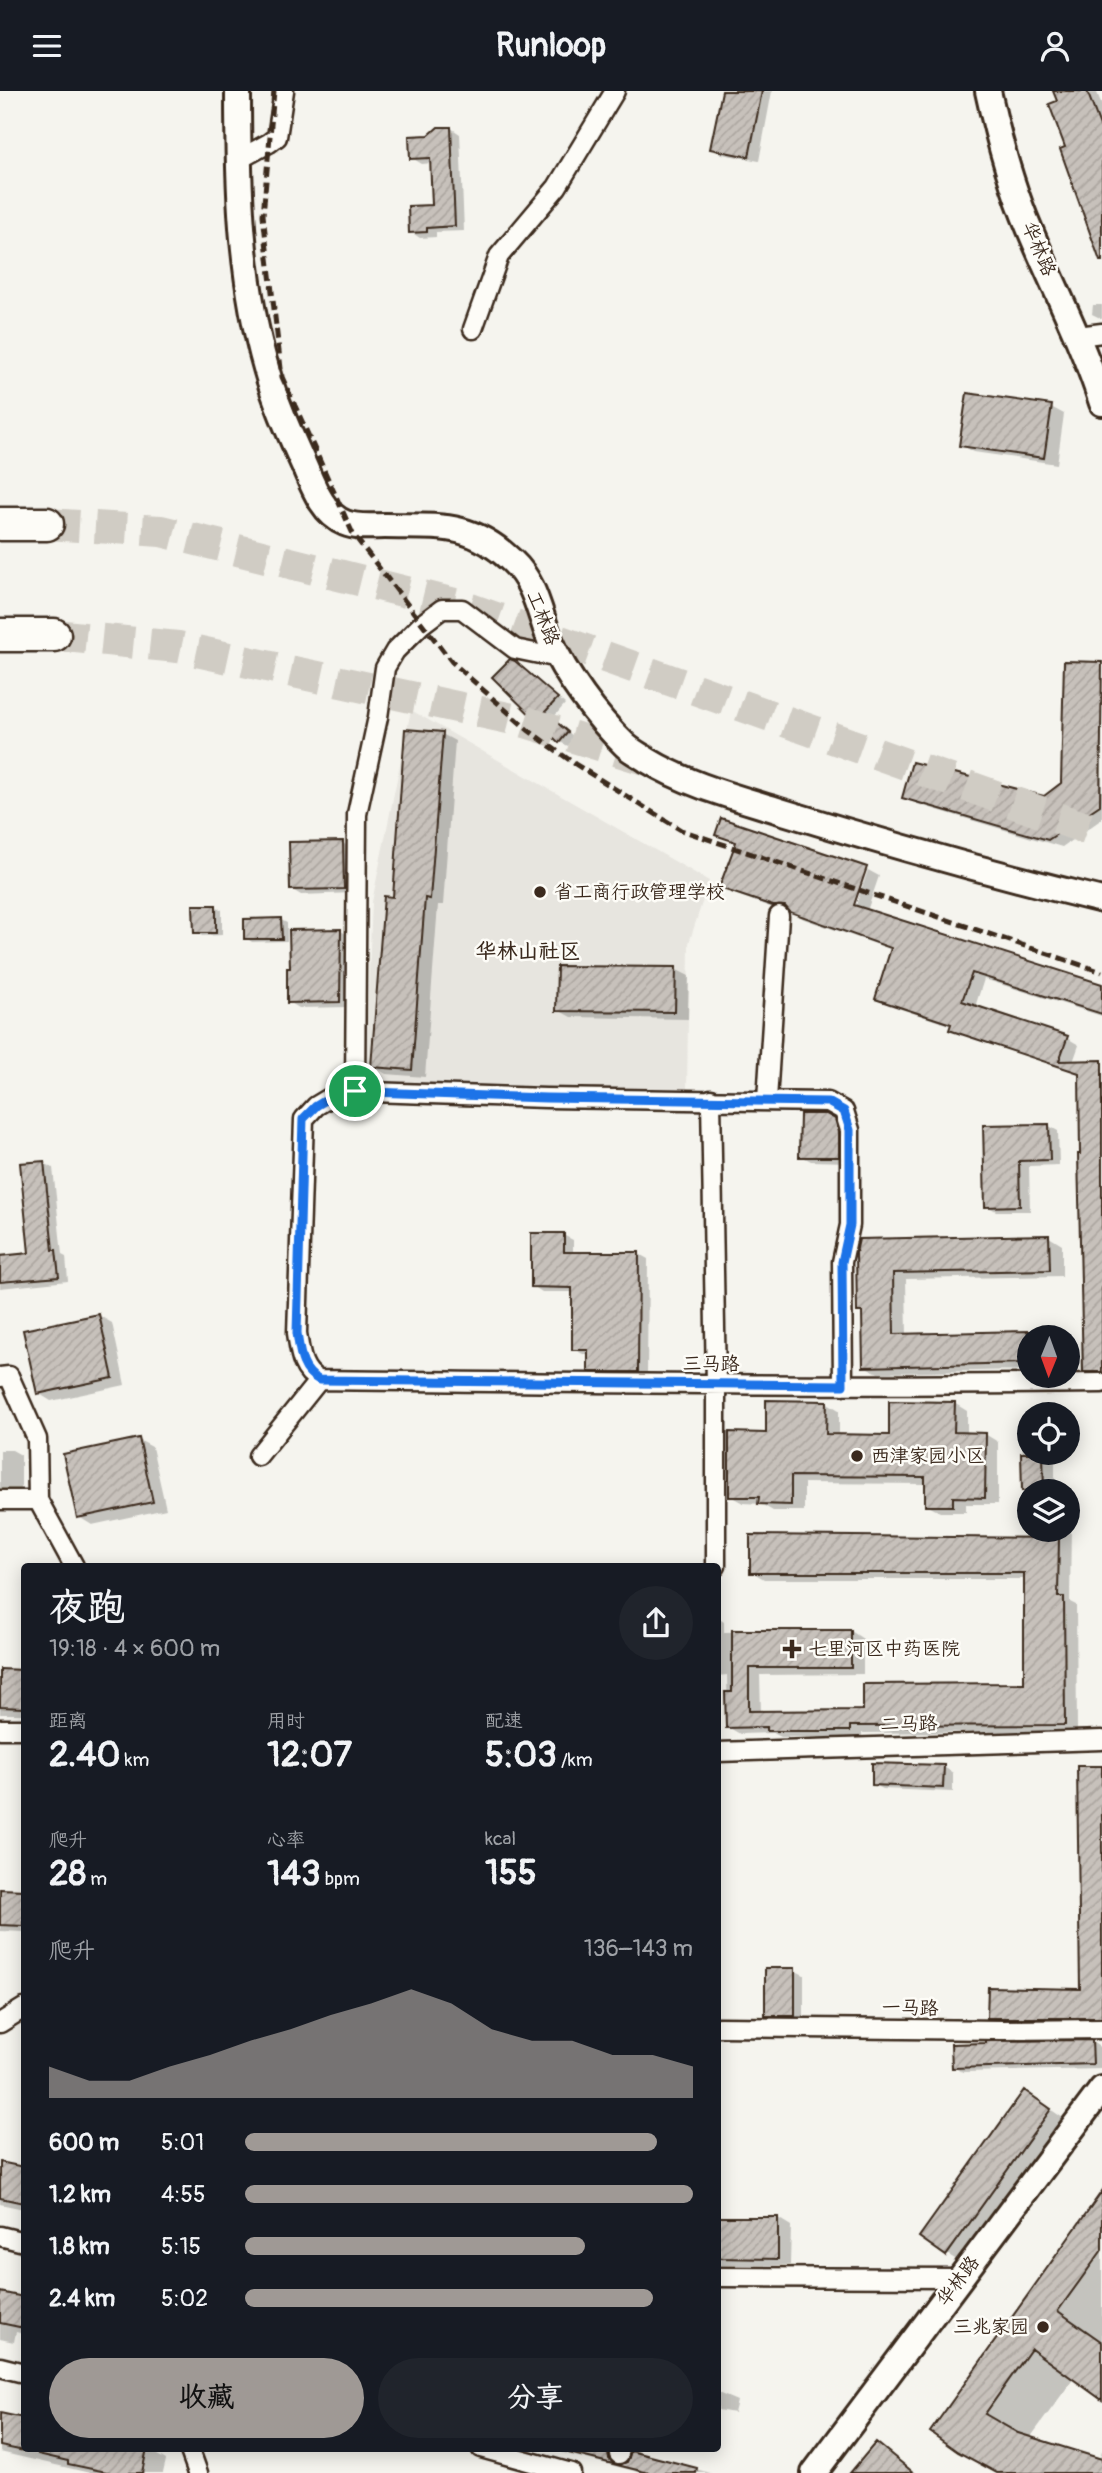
<!DOCTYPE html>
<html lang="zh">
<head>
<meta charset="utf-8">
<style>
	body { margin:0; font-family:Pangolin,"LXGW WenKai TC",sans-serif; background:#20242c; color:#f1f3f6; height:100vh; display:flex; flex-direction:column; font-size:26px; white-space:nowrap }
	* { box-sizing:border-box; margin:0 }
	p { font-size:23px; color:#9ea1a6 }
	.icon { flex:none; width:38px; height:38px; fill:none; stroke:currentColor; stroke-width:2; stroke-linecap:round; stroke-linejoin:round }
	.map { position:relative; flex:1; overflow:hidden }
	.sheet { position:absolute; left:21px; top:1472px; width:700px; height:889px; display:flex; flex-direction:column; background:#171b24; border-radius:7px; box-shadow:0 4px 18px #0003 }
	.sheet>* { flex:none }
	.needle { width:46px; rotate:181deg }
	.controls { position:absolute; left:1017px; top:1234px; display:grid; gap:14px }
	.controls a { display:grid; place-items:center; width:63px; height:63px; border-radius:50%; background:#171b24; box-shadow:0 4px 18px #0003; font-size:35px }
	.pin { position:absolute; display:grid; place-items:center; width:60px; height:60px; color:#fff; margin:-30px; border:4px solid #fff; border-radius:50%; box-shadow:0 2px 7px #0007 }
	.round { display:grid; place-items:center; flex:none; width:74px; height:74px; border-radius:37px; background:#20242c }
	.overview { display:flex; align-items:center; justify-content:space-between; height:119px; padding:0 28px }
	h1 { font-size:38px; font-weight:700; line-height:52px }
	.stats { display:grid; grid-template-columns:repeat(3,1fr); gap:10px; height:119px; padding:7px 28px }
	.stats div { display:grid; align-content:center }
	.stats b { font-size:35px; font-weight:700 }
	.stats small { font-size:19px; font-weight:400 }
	.stats p { font-size:19px }
	.chart { height:196px; padding:14px 28px }
	.chart p { display:flex; justify-content:space-between }
	.chart svg { width:100%; height:126px; margin-top:7px; fill:#9f9995; opacity:.7 }
	.cta { display:flex; gap:14px; margin-top:auto; padding:14px 28px }
	.cta a { flex:1; height:80px; border-radius:42px; background:#9f9995; color:#111; font-size:28px; font-weight:700; line-height:80px; text-align:center }
	.cta a+a { background:#20242c; color:#f1f3f6 }
	ul { padding:0 28px; list-style:none; font-size:23px }
	li { display:grid; grid-template-columns:112px 84px 1fr; align-items:center; height:52px }
	li i { height:18px; border-radius:9px; background:#9f9995 }
	header { display:flex; justify-content:space-between; align-items:center; height:91px; padding:0 28px; background:#171b24; font-size:32px; font-weight:700 }
	.map>svg:first-child { display:block }
	.built { fill:#e7e5df }
	.shadow { fill:#0003 }
	.building { fill:url(#building-hatch); stroke:#3b2a1e; stroke-width:2 }
	.lines { fill:none; stroke-linecap:round; stroke-linejoin:round }
	.highway-tunnel { stroke:#d0ccc4; stroke-width:32; stroke-dasharray:32 16; stroke-linecap:butt }
	.street-casing { stroke:#3b2a1e; stroke-width:23 }
	.secondary-casing { stroke:#3b2a1e; stroke-width:30 }
	.highway-casing { stroke:#3b2a1e; stroke-width:37 }
	.street { stroke:#fdfcf7; stroke-width:18 }
	.secondary { stroke:#fdfcf7; stroke-width:24 }
	.highway { stroke:#fdfcf7; stroke-width:32 }
	.rail { stroke:#3b2a1e; stroke-width:5; stroke-dasharray:10 5; stroke-linecap:butt }
	.route-casing { stroke:#fff; stroke-width:14 }
	.route { stroke:#1a73e8; stroke-width:9 }
	.poi-dot { fill:#3b2a1e; stroke:#fdfcf7; stroke-width:2.5 }
	.labels { text-anchor:middle; dominant-baseline:central; stroke-width:5; stroke-linejoin:round; paint-order:stroke }
	.street-label { font-size:19px; fill:#3b2a1e; stroke:#fdfcf7 }
	.poi-label { font-size:19px; fill:#3b2a1e; stroke:#fdfcf7; text-anchor:start }
	.neighbourhood-label { font-size:21px; font-weight:bold; fill:#3b2a1e; stroke:#fdfcf7 }
</style>
</head>
<body>
<header><svg class="icon" aria-label="menu" viewBox="0 0 24 24"><path d="M4 6h16M4 12h16M4 18h16"/></svg>Runloop<svg class="icon" aria-label="person" viewBox="0 0 24 24"><circle cx="12" cy="8" r="4"/><path d="M4 21q1-7 8-7t8 7"/></svg></header>
<div class="map">
<svg width="1102" height="2382" viewBox="0 0 1102 2382">
	<defs>
		<pattern id="building-hatch" width="6" height="6" patternUnits="userSpaceOnUse" patternTransform="scale(1.75)"><rect width="6" height="6" fill="#c7c1bb"/><path d="M-1 1l2-2M0 6l6-6M5 7l2-2" fill="none" stroke="#aca6a0"/></pattern>
	</defs>
	<rect width="100%" height="100%" fill="#f5f4ee"/>
	<filter id="ink" filterUnits="userSpaceOnUse"><feTurbulence type="fractalNoise" baseFrequency=".0143" numOctaves="2"/><feDisplacementMap in="SourceGraphic" scale="14" xChannelSelector="R" yChannelSelector="G"/><feConvolveMatrix kernelMatrix="1 2 1 2 8 2 1 2 1" color-interpolation-filters="sRGB"/></filter>
	<g filter="url(#ink)">
		<path class="built" d="M411,619L709,790L689,852L687,1001L364,994L372,811Z"/>
		<path class="shadow" d="M724,0H772L759,70L722,63L712,57Z
			M1055,0H1102L1097,2L1102,14V170L1067,57Z
			M451,37L460,43L464,140L436,141V146L420,147L411,141L434,116L432,72L422,73L412,67L430,46Z
			M1093,214H1102V228L1092,223Z
			M1051,316L1064,323L1057,373L974,361L961,354Z
			M514,571L524,577L565,613L553,627L575,647L568,655L560,651Z
			M1066,572L1102,573V728L1062,756L917,713L904,706L1045,707L1063,693Z
			M442,643L455,650L443,814H438L425,986L386,983L373,975L394,807Z
			M722,729L850,822L853,823L868,779L879,785L867,820L1102,895V925L984,888L975,916L1067,947L1079,954L1073,971H1102V1287H1097L1084,1280L1082,1065L1087,983L962,942V945L951,939L952,935L889,914L877,907L893,859L804,828L794,822H787L734,803L722,796L737,753L717,743Z
			M342,752L352,757L353,802L301,804L291,798Z
			M215,815L222,819V844L202,845L196,841Z
			M281,829L287,832V850L252,851L246,847Z
			M341,840L351,846L349,916L299,917L289,911Z
			M675,878L689,885L688,928L571,926L558,919Z
			M826,1025L844,1035L848,1071L811,1070L801,1065Z
			M1049,1035L1058,1040L1059,1074L1029,1075L1030,1120H996L987,1115L985,1036Z
			M43,1072L53,1077L62,1164L66,1166L68,1190L0,1197V1166L30,1163Z
			M563,1144L573,1149V1163H639L648,1168L647,1285H599L589,1280L590,1263H583L573,1258V1201H542L533,1195Z
			M1049,1146L1062,1154V1185L906,1188L907,1245L1049,1242L1057,1246H1029V1279L878,1282L864,1275L863,1222L859,1220L857,1162Z
			M98,1224L112,1232L125,1294L51,1310L38,1302Z
			M826,1311L839,1319V1345L890,1346L954,1312L967,1320V1343H985L998,1351V1413H966V1421H940L926,1414V1393L804,1392V1420H773L761,1413L743,1412L730,1405L767,1343Z
			M1022,1326H1029V1362H1055V1400H1029V1438H1068V1412L1076,1417V1431L1071,1432L1070,1511L1076,1514L1077,1640L862,1642V1646H781L773,1642L740,1643L728,1636L727,1584L718,1585V1527L724,1531V1541L851,1540L863,1548V1583L760,1584L761,1622L865,1621L1026,1593L1025,1488H764L752,1481L1024,1448Z
			M1068,1328L1074,1332V1349H1068Z
			M139,1349L152,1356L166,1418L92,1434L79,1426Z
			M0,1359H12L21,1364V1398H0Z
			M0,1580L24,1581V1623H0Z
			M944,1676L953,1682V1701L883,1698L873,1693Z
			M1102,1676V1933H1000L989,1926L1082,1899Z
			M0,1799L24,1800V1841L0,1840Z
			M794,1879L804,1884V1930H776L767,1924Z
			M1092,1951L1101,1957L1102,1978L963,1981L953,1976Z
			M1037,2009L1063,2027L960,2171L947,2163Z
			M0,2073L24,2078V2118L0,2113Z
			M1102,2111V2307L1074,2287L1030,2347L1099,2369L1102,2359V2382H998L959,2359Z
			M718,2127H778L791,2135L790,2174H718Z
			M0,2203L24,2208V2243L16,2241L14,2251L0,2248Z
			M718,2302L737,2310L734,2322L718,2319Z
			M0,2324L24,2330V2357H145L166,2369L163,2382H90L0,2361Z
			M555,2357L608,2358L617,2363L618,2375L629,2372L632,2362L711,2382H643L563,2362Z"/>
		<path class="building" d="M722,0H762L749,66L710,58Z
			M1053,0H1087L1102,40V170H1100L1060,58L1065,56L1049,13L1057,10Z
			M438,36H451L455,135L427,137V141L409,142L408,115L432,114L430,67L410,68L409,45L429,44Z
			M967,302L1052,314L1044,367L959,355Z
			M510,568L515,570L558,607L545,621L568,641L559,652L492,586Z
			M1064,570L1102,571L1100,714L1048,749L902,707L912,671L1044,705L1061,692Z
			M405,638L443,641L430,808L425,807L412,979L371,976L384,805L393,806Z
			M721,727L867,776L854,814L1102,893V923L972,882L962,910L1068,945L1059,970L1102,969V1281H1083L1078,1063H1080L1079,982L949,939L951,933L875,908L891,857L790,821L785,815H773L719,797L736,751L715,744Z
			M343,750L344,798L290,799L289,751Z
			M193,814H216V842H194Z
			M281,827L282,848H244V828Z
			M341,838L340,911L287,912V877H290L289,839Z
			M557,875L676,876L675,921L556,920Z
			M800,1023H826L835,1028L839,1041V1066H799Z
			M1049,1033L1050,1069L1019,1070L1020,1115L985,1116L983,1034Z
			M44,1070L53,1159H56L59,1186L0,1191V1165L29,1162L20,1072Z
			M531,1142H564V1161H639L638,1281H588V1259H572V1197L531,1196Z
			M1049,1144L1050,1179L893,1182L894,1243L1029,1240V1272L863,1276L862,1221H857L856,1162L859,1148Z
			M99,1223L113,1287L37,1303L23,1239Z
			M766,1309L827,1310L826,1343L889,1344V1310L955,1311L954,1341L986,1342L985,1407L953,1406V1415H925V1386L791,1385V1414L758,1413L759,1406H729V1341L766,1342Z
			M139,1347L153,1411L77,1427L63,1363Z
			M1021,1362H1043L1044,1400H1022Z
			M750,1444L1059,1447L1058,1506H1064L1065,1634L850,1635V1640H767V1636L726,1637L725,1601H732V1539H851V1577H749V1620L863,1619V1593L1024,1592V1482H750Z
			M0,1578L24,1579V1617L0,1616Z
			M872,1672L944,1674L943,1697L872,1694Z
			M1077,1675H1102V1927H987L988,1896L1080,1898Z
			M0,1798L24,1799V1835L0,1834Z
			M765,1877H795V1925H765Z
			M1092,1949L1093,1973L952,1977L951,1953L986,1952V1950Z
			M1024,1999L1051,2018L946,2165L919,2146Z
			M0,2071L24,2076V2112L0,2107Z
			M1102,2100V2159L1058,2220L1102,2251V2309L1031,2258L985,2323L1018,2342L1102,2368V2382H997L958,2361L930,2341Z
			M718,2126H778V2168L718,2167Z
			M0,2201L24,2206V2237L0,2232Z
			M0,2322L24,2327V2360L0,2355Z
			M876,2351L914,2382H850Z
			M39,2357H147L142,2382H111L68,2373V2370L38,2363Z
			M570,2357H608L609,2368L618,2374L627,2371L631,2360L697,2377L696,2382H649L569,2362Z"/>
		<g class="lines">
			<path class="highway-tunnel" d="M47,433L161,440L459,514L1102,743
				M54,544L178,556L522,630L651,670"/>
			<g class="street-casing">
				<path id="street" d="M238,69L269,52L277,46L284,0
					M473,238L499,165L557,96L615,0
					M1078,245L1102,242
					M355,1000L357,723L378,626L385,577L395,560L422,533L442,518H462L515,558L559,567
					M711,1008L716,1294V1475
					M767,1009L779,825
					M0,1286L9,1285L37,1348L38,1409L74,1475
					M843,1294L842,1171L850,1134V1039L844,1020L828,1011L546,1007L341,1000L316,1015L304,1028L297,1242C300,1261 301,1280 319,1289C580,1292 841,1296 1102,1292
					M258,1365L319,1289
					M0,1409H38
					M0,1638H24
					M718,1661L1102,1649
					M0,1932L24,1917
					M718,1936L1003,1939L1102,1938
					M0,2145L24,2151
					M718,2186L960,2187
					M0,2276L24,2282
					M189,2357L198,2382
					M481,2357L571,2382
					M619,2363L620,2357"/>
			</g>
			<g class="secondary-casing">
				<path id="secondary" d="M238,0C238,93 240,186 266,277C275,310 289,341 303,372C312,392 322,423 345,432C357,437 372,435 385,435C437,436 470,430 512,470C535,491 539,521 550,549C565,584 597,627 625,654C631,660 640,664 647,669C688,694 735,706 780,720C887,753 994,783 1102,809
					M988,0C998,46 1011,95 1030,139C1054,197 1083,252 1102,312
					M814,2382L1102,1998"/>
			</g>
			<g class="highway-casing">
				<path id="highway" d="M0,433H47
					M0,544H54"/>
			</g>
			<use href="#street" class="street"/>
			<use href="#secondary" class="secondary"/>
			<use href="#highway" class="highway"/>
			<path class="rail" d="M274,0L263,124L282,286L353,443L452,571L528,639L575,673L681,739L1102,881"/>
		</g>
	</g>
	<g class="lines" filter="url(#ink)">
		<g class="route-casing">
			<path id="route" d="M341,1000L546,1007L828,1011L844,1020L850,1039V1134L842,1171L843,1294L319,1289C301,1280 300,1261 297,1242L303,1028L316,1015Z"/>
		</g>
		<use href="#route" class="route"/>
	</g>
	<g class="poi-dot">
		<circle cx="540" cy="801" r="7"/>
		<circle cx="857" cy="1365" r="7"/>
		<path d="M788.5 1547.5h7v7h7v7h-7v7h-7v-7h-7v-7h7z"/>
		<circle cx="1043" cy="2236" r="7"/>
	</g>
	<g class="labels">
		<g class="street-label">
			<text transform="translate(1039 158) rotate(67)">华林路</text>
			<text transform="translate(543 527) rotate(68)">工林路</text>
			<text x="711" y="1273">三马路</text>
			<text transform="translate(909 1633) rotate(-1)">二马路</text>
			<text transform="translate(910 1917) rotate(1)">一马路</text>
			<text transform="translate(958 2190) rotate(-53)">华林路</text>
		</g>
		<g class="poi-label">
			<text x="554" y="801">省工商行政管理学校</text>
			<text x="871" y="1365">西津家园小区</text>
			<text x="808" y="1558">七里河区中药医院</text>
			<text x="1029" y="2236" text-anchor="end">三兆家园</text>
		</g>
		<g class="neighbourhood-label">
			<text x="528" y="860">华林山社区</text>
		</g>
	</g>
</svg>
<div class="controls">
<a><svg class="needle" viewBox="-14 -14 28 28"><path d="M0-13l5 13h-10z" fill="#e53935"/><path d="M0 13l5-13h-10z" fill="#9ea1a6"/></svg></a>
<a><svg class="icon" aria-label="locate" viewBox="0 0 24 24"><circle cx="12" cy="12" r="6"/><path d="M12 2v4M12 18v4M2 12h4M18 12h4"/></svg></a>
<a><svg class="icon" aria-label="layers" viewBox="0 0 24 24"><path d="M12 4l9 5-9 5-9-5zM3 14l9 5 9-5"/></svg></a>
</div>
<div class="pin" style="left:355px;top:1000px;background:#1e9e55"><svg class="icon" aria-label="arrive" viewBox="0 0 24 24"><path d="M6 21V4h12l-3 4 3 4H6"/></svg></div>
<section class="sheet">
<div class="overview"><div><h1>夜跑</h1><p>19:18 · 4 × 600 m</p></div><a class="round"><svg class="icon" aria-label="share" viewBox="0 0 24 24"><path d="M12 15V3M7 8l5-5 5 5M5 13v7h14v-7"/></svg></a></div>
<div class="stats">
<div><p>距离</p><b>2.40<small> km</small></b></div>
<div><p>用时</p><b>12:07</b></div>
<div><p>配速</p><b>5:03<small> /km</small></b></div>
</div>
<div class="stats">
<div><p>爬升</p><b>28<small> m</small></b></div>
<div><p>心率</p><b>143<small> bpm</small></b></div>
<div><p>kcal</p><b>155</b></div>
</div>
<div class="chart"><p><span>爬升</span>136–143 m</p>
<svg viewBox="0 0 160 44" preserveAspectRatio="none"><path d="M0 44V33L10 38L20 38L30 33L40 29L50 24L60 20L70 15L80 11L90 6L100 11L110 20L120 24L130 24L140 29L150 29L160 33V44z"/></svg>
</div>
<ul>
<li><b>600 m</b>5:01<i style="width:92%"></i></li>
<li><b>1.2 km</b>4:55<i style="width:100%"></i></li>
<li><b>1.8 km</b>5:15<i style="width:76%"></i></li>
<li><b>2.4 km</b>5:02<i style="width:91%"></i></li>
</ul>
<div class="cta"><a>收藏</a><a>分享</a></div>
</section>
</div>
</body>
</html>
